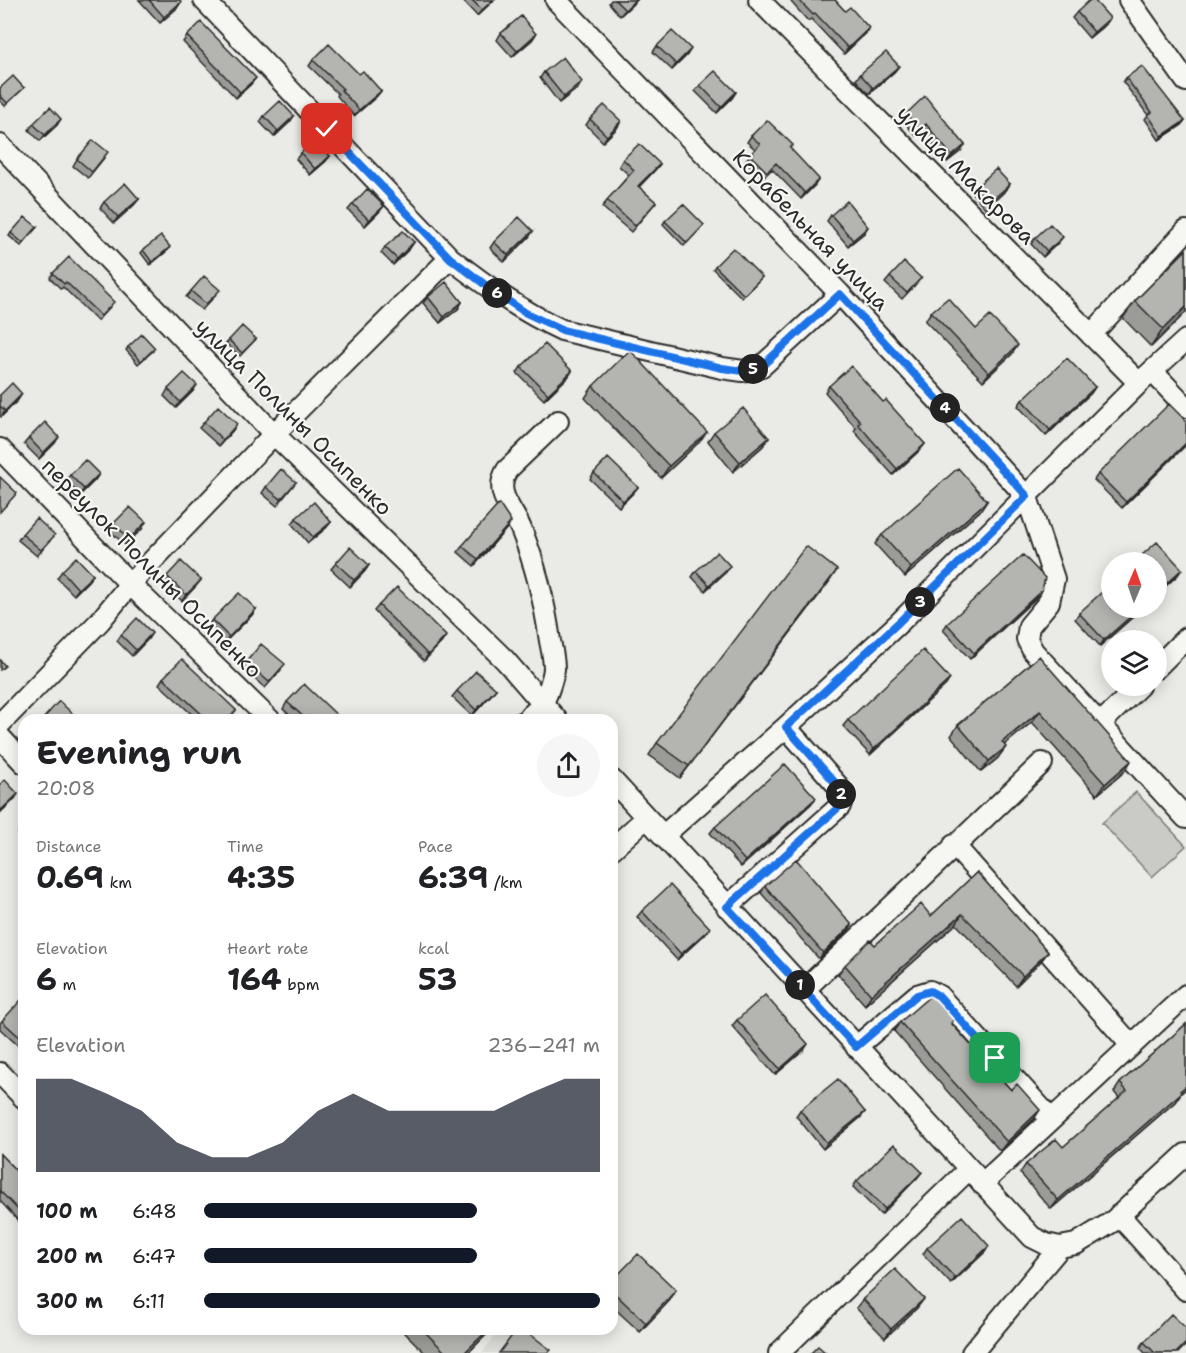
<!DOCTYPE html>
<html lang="en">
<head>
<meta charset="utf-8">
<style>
	body { margin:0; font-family:"Shantell Sans",sans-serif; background:#f6f6f6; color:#202124; height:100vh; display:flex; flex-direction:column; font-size:22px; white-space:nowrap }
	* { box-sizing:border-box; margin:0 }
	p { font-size:20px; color:#757577 }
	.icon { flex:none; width:33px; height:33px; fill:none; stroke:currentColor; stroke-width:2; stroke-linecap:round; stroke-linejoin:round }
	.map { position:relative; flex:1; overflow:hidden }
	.sheet { position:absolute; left:18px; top:714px; width:600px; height:621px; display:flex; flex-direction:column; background:#fff; border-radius:18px; box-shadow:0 3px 15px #0003 }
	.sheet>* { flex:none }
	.needle { width:39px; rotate:2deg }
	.fabs { position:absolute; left:1101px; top:552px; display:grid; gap:12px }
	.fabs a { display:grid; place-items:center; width:66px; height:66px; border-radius:50%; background:#fff; box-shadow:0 3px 15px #0003; font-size:30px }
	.pin { position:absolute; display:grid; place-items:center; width:51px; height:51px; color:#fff; margin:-26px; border-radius:12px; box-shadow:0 3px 9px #0006 }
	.km { position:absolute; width:30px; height:30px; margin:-15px; border-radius:50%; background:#222; color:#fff; font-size:16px; line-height:30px; text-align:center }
	.round { display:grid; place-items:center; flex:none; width:63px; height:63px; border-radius:32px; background:#f6f6f6 }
	.overview { display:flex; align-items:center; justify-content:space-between; height:102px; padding:0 18px }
	h1 { font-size:33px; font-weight:700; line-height:45px }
	.metrics { display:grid; grid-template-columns:repeat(3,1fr); gap:9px; height:102px; padding:6px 18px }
	.metrics div { display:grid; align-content:center }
	.metrics b { font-size:30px; font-weight:700 }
	.metrics small { font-size:16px; font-weight:400 }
	.metrics p { font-size:16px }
	.chart { height:168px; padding:12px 18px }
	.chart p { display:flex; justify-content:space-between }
	.chart svg { width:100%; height:108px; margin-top:6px; fill:#111827; opacity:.7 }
	ul { padding:0 18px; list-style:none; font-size:20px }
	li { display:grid; grid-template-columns:96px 72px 1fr; align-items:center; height:45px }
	li i { height:15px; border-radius:8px; background:#111827 }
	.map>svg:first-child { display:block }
	.built { fill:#dadad6 }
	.green { fill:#cacac7; stroke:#7a7a79; stroke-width:1.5 }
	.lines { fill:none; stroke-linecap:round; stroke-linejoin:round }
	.minor-casing { stroke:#2b2b2b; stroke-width:24 }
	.minor { stroke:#f6f6f2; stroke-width:20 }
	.wall { fill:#9b9b98; stroke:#2b2b2b; stroke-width:1.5 }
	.shaded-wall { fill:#7e7e7c; stroke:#2b2b2b; stroke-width:1.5 }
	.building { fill:#b4b4b1; stroke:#2b2b2b; stroke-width:1.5 }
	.route-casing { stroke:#fff; stroke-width:12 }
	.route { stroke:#1a73e8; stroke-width:8 }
	.labels { text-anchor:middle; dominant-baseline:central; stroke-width:4.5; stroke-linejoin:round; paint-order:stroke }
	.street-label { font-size:22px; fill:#2b2b2b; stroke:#f6f6f2 }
</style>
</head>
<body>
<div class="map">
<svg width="1186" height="1353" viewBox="0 0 1186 1353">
	<rect width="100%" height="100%" fill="#eaeae6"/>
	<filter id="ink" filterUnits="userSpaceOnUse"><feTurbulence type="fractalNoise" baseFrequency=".0167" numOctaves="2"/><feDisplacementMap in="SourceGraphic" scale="12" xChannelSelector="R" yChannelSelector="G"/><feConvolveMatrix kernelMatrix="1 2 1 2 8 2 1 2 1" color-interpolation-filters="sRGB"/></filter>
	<g filter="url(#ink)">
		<path class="built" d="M500,1329H521L545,1353H482Z"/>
		<path class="green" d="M1136,792L1186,846L1152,877L1102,823Z"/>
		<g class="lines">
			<g class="minor-casing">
				<path id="minor" d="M204,0L450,258C486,286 521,311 562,330L722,368L743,371L762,366L840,294
					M556,0L840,294L1027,497L1054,579L1049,602L1029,626L1027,639L1033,651L1186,818
					M759,0L1139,383
					M1129,0L1186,81
					M0,145L274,434L505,660L557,720
					M1091,335L1186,231
					M1152,371L1186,407
					M0,449L130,584L270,720
					M1156,668L1186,638
					M526,720C531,715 538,710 542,704C547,696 553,678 554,669C554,659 552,650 550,641C545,605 535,563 521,529C513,509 493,493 507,470L558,421
					M0,724L100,621L130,584L274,434L450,258
					M1100,724L1139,686
					M0,737L24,763
					M612,780L1032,1237L1046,1244L1060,1247
					M663,836L786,727L899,623L1139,383L1186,340
					M954,845L1131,1045
					M612,849L646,818
					M727,907L840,806L843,797L838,786L786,727
					M804,990L1042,763
					M856,1047L917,995L930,991L939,996L1051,1119
					M0,1073L24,1098
					M982,1184L1186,995
					M1119,1215L1186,1290
					M779,1353L969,1169
					M972,1353L1060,1247L1076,1244L1112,1222L1186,1154"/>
			</g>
			<use href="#minor" class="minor"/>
		</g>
		<path class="wall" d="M139,0H180L181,2L177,8L160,23Z
			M462,0H494L477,16Z
			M611,0H637L620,16L609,3Z
			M792,0H835L865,34L844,54L811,19L808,21L791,2Z
			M1077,12L1110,18L1106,24L1089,38L1072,18Z
			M501,33L536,34L532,40L512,57L497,40Z
			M187,36L251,84L236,98L183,42Z
			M657,46L687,55L672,70L653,52Z
			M313,60L359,74L381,91L376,97L354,116L337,96L338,94L309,66Z
			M899,66L894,72L869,94L856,80L860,74Z
			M544,72L578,88L559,103L540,78Z
			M1126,78L1185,121L1182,125L1159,140L1145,119L1148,115L1123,82Z
			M700,85L736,92L732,98L717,113L695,91Z
			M0,88H24L5,106L0,101Z
			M906,114L965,145L961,151L947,162L922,130L916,136L902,120Z
			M264,116L290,122L274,137L260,122Z
			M590,119L621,121L617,128L603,142L586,125Z
			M33,124L57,125L40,141L29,130Z
			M751,136L790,149L815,185L801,199L772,169L763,178L745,161L755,149L747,142Z
			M301,153L330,156L325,162L310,175L296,159Z
			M104,158L88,178L73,166L77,159Z
			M623,159L660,164L655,170L639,187L656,202L631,232L602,207L629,175L619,166Z
			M1010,184L1006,190L986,209L972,193L976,187Z
			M139,199L134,205L114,223L100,208L104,202Z
			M353,204L384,206L379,212L365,226L348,210Z
			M831,215L864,233L848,246L827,221Z
			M665,221L704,225L684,246L663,224Z
			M37,227L21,246L9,236L11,233Z
			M533,231L529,237L504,262L490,248L494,242Z
			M1035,238L1058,243L1043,257L1031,244Z
			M414,242L410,248L393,265L381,253L385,247Z
			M143,250H168L150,265L141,253Z
			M1186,250V312L1151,347L1123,318L1135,301Z
			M715,266L762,277L742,298L713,269Z
			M53,273L110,307L97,321L63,287L61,289L50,278Z
			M890,277L921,278L916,284L902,299L885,283Z
			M191,291L215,296L202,310L186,297Z
			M428,297L462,302L458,309L440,323L423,303Z
			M931,312L976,329L1012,354L983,381L925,321Z
			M256,339L240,356L226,344L229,340Z
			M128,347L153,351L138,364L126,350Z
			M521,367L572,371L568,377L544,400L517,373Z
			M593,386L707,432L698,443L661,478L585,398Z
			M829,386L883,402L925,444L920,450L893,475L854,431L856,428L825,392Z
			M1095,387L1091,393L1046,436L1018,406L1022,400Z
			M168,389L193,391L176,408L164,396Z
			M0,395L18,400L1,417L0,416Z
			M1186,421V445L1122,508L1094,480L1098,474Z
			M204,422L233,430L219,446L199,428Z
			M714,432L769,438L762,447L733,472L708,441Z
			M29,438L55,443L39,459L24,444Z
			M594,473L638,487L633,493L619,507L590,479Z
			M99,474L95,480L80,495L66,481L70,475Z
			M296,482L277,506L262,493L266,487Z
			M987,501L981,510L905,577L875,544L882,535Z
			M296,518L331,522L326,528L308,543L292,524Z
			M114,523L142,529L125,545L109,530Z
			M507,528L474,566L458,552L462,546Z
			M22,534L50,541L37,556L18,540Z
			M336,563L369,565L365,571L350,587L331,569Z
			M62,571L93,575L88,581L74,595L57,578Z
			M696,571L726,572L705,591L692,577Z
			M167,576L201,580L196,586L182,601L162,582Z
			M829,582L680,778L649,755L657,743Z
			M1042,590L1038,596L970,659L943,630L947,624Z
			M379,605L442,642L424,661L374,611Z
			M1112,608H1143L1100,646L1075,619L1079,613Z
			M256,609L252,615L224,643L207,626L212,620Z
			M121,635L148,639L132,656L117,641Z
			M1039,656L1124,772L1097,795L1032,722L1004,745L998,758L981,772L951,736L958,725Z
			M246,662L281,670L265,688L242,668Z
			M163,678L236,710L228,720H198L159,684Z
			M946,685L870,755L843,726L848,720Z
			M496,689L491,695L472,716L452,697L457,691Z
			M287,702L342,720H295L283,709Z
			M811,804L741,867L710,833L715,827Z
			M24,826V839L18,833Z
			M977,872L1048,952L1041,961L1016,986L956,924L865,1005L838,974L845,965L875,945L931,916Z
			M765,886L852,925L848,931L819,959L761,893Z
			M642,911L705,934L677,960L637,917Z
			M24,1003V1051L0,1029V1023L2,1021Z
			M737,1020L804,1050L775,1075L732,1026Z
			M900,1022L953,1024L1011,1090L1034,1119L1000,1151L894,1031Z
			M1186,1024V1089L1181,1093L1175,1102L1051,1209L1020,1173L1026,1164L1063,1147L1119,1098L1114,1092L1120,1083Z
			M800,1110L865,1112L860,1118L823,1149L796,1116Z
			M0,1154L24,1179V1227L0,1201Z
			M922,1172L917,1178L881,1215L853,1187L857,1181Z
			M927,1248L985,1252L951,1284L923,1254Z
			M612,1281L670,1300L640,1332L612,1306Z
			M863,1299L917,1308L885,1338L856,1308Z
			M401,1329H492L468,1353H425Z
			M1144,1342L1186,1345L1178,1353H1145L1140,1348Z"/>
		<path class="shaded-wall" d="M493,0H494L477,16L482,10Z
			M635,0H637L620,16L625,10Z
			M181,2L177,8L160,23L164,17Z
			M1110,18L1106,24L1089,38L1094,32Z
			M869,28L865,34L844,54L848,48Z
			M536,34L532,40L512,57L517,51Z
			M691,49L687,55L672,70L676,64Z
			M899,66L894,72L869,94L873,88Z
			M256,78L251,84L236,98L240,92Z
			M582,82L578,88L559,103L564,97Z
			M381,91L376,97L354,116L359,110Z
			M736,92L732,98L717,113L721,107Z
			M294,116L290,122L274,137L278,131Z
			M61,119L57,125L40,141L45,135Z
			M621,121L617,128L603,142L607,136Z
			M1185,121L1182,125L1159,140L1162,136Z
			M965,145L961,151L947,162L952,156Z
			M330,156L325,162L310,175L315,169Z
			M660,164L655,170L634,192L638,186Z
			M819,179L815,185L801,199L805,193Z
			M1010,184L1006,190L986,209L990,202Z
			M139,199L134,205L114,223L118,217Z
			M384,206L379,212L365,226L369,220Z
			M868,227L864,233L848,246L853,240Z
			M533,231L529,237L504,262L508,255Z
			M1063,237L1058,243L1043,257L1047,251Z
			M414,242L410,248L393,265L397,259Z
			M170,247L168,250L150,265L152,262Z
			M462,302L458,309L440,323L444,317Z
			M1186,307V312L1151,347L1163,329Z
			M1018,345L1012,354L983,381L989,373Z
			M572,371L568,377L544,400L548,394Z
			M197,385L193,391L176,408L180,402Z
			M1095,387L1091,393L1046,436L1050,430Z
			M22,394L18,400L1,417L5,411Z
			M237,424L233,430L219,446L223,440Z
			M707,432L698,443L661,478L669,466Z
			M59,437L55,443L39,459L43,453Z
			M769,438L762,447L733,472L740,462Z
			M1186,443V445L1122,508L1126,502Z
			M925,444L920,450L893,475L897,469Z
			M99,474L95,480L80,495L84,489Z
			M638,487L633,493L619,507L623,501Z
			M987,501L981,510L905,577L911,568Z
			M146,522L142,529L125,545L129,539Z
			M331,522L326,528L308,543L313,537Z
			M511,522L507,528L474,566L478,559Z
			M369,565L365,571L350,587L354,580Z
			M730,566L726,572L705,591L709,585Z
			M1182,569L1178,575L1156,595V593Z
			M837,570L829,582L680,778L689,766Z
			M93,575L88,581L74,595L78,589Z
			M201,580L196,586L182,601L186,595Z
			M1042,590L1038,596L970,659L974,653Z
			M1140,608H1143L1100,646L1104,640Z
			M256,609L252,615L224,643L229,637Z
			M152,633L148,639L132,656L136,650Z
			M446,636L442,642L424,661L428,655Z
			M950,679L946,685L870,755L874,749Z
			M496,689L491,695L472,716L476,710Z
			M1040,711L1032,722L995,753L1002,742Z
			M1006,747L998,758L981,772L989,761Z
			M1131,761L1124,772L1097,795L1105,784Z
			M18,794L14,800L0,813V811Z
			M816,798L811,804L741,867L745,861Z
			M962,914L956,924L865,1005L871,995Z
			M852,925L848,931L819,959L823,953Z
			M710,928L705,934L677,960L681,954Z
			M1048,952L1041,961L1016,986L1023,976Z
			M808,1044L804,1050L775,1075L780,1069Z
			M1186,1086V1089L1181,1093L1175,1102L1051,1209L1058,1200Z
			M1040,1110L1034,1119L1000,1151L1007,1142Z
			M865,1112L860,1118L823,1149L827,1143Z
			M922,1172L917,1178L881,1215L885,1209Z
			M989,1246L985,1252L951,1284L955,1278Z
			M676,1290L670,1300L640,1332L646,1323Z
			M924,1299L917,1308L885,1338L891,1329Z
			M489,1329H492L468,1353H464Z"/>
		<path class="building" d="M149,0H180L181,2L164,17Z
			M472,0H493L482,10Z
			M615,0H635L625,10Z
			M799,0H835L845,11L850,7L869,28L848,48L815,13L813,15Z
			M1090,0H1094L1110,18L1094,32L1077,12Z
			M521,16L536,34L517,51L501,33Z
			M201,22L256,78L240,92L187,36Z
			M672,31L691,49L676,64L657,46Z
			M329,44L359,74L363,71L381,91L359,110L341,90L343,89L313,60Z
			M886,52L899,66L873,88L860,74Z
			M563,57L582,82L564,97L544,72Z
			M1142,66L1185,121L1162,136L1148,115L1152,112L1126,78Z
			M715,71L736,92L721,107L700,85Z
			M13,76L24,88L7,103L0,95V88Z
			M925,96L965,145L952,156L926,124L920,129L906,114Z
			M280,101L294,116L278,131L264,116Z
			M604,105L621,121L607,136L590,119Z
			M50,107L61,119L45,135L33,124Z
			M767,120L793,145L790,148L819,179L805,193L776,163L767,172L750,155L760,144L751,136Z
			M93,140L108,152L92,172L77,159Z
			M315,140L330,156L315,169L301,153Z
			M639,144L660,164L638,186L656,202L635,226L607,200L634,170L623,159Z
			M996,169L1010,184L990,202L976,187Z
			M125,183L139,199L118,217L104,202Z
			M367,189L384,206L369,220L353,204Z
			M847,201L868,227L853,240L831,215Z
			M683,204L704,225L687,243L665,221Z
			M25,217L37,227L23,243L11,233Z
			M519,217L533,231L508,255L494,242Z
			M1050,224L1063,237L1047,251L1035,238Z
			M403,231L414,242L397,259L385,247Z
			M161,236L170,247L152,262L143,250Z
			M733,248L762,277L744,295L715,266Z
			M1186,250V307L1163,329L1135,301Z
			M69,257L114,302L101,316L66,282L64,284L53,273Z
			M904,262L921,278L907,293L890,277Z
			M204,276L220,290L206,304L191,291Z
			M446,282L462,302L444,317L428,297Z
			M948,298L976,329L990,316L1018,345L989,373L931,312Z
			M242,326L256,339L242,353L229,340Z
			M142,334L155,348L141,361L128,347Z
			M545,344L572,371L548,394L521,367Z
			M630,350L707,432L669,466L593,386Z
			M1067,358L1095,387L1050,430L1022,400Z
			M851,366L883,402L886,400L925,444L897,469L858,424L861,422L829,386Z
			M184,373L197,385L180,402L168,389Z
			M12,383L22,394L5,411L0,406V395Z
			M1169,404L1186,421V443L1126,502L1098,474Z
			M218,406L237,424L223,440L204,422Z
			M743,408L769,438L740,462L714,432Z
			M45,422L59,437L43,453L29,438Z
			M608,458L638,487L623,501L594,473Z
			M85,460L99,474L84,489L70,475Z
			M958,468L987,501L911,568L882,535Z
			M281,469L296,482L281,499L266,487Z
			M0,477L17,493L0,512Z
			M314,502L331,522L313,537L296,518Z
			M499,504L511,522L478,559L462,546Z
			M130,507L146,522L129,539L114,523Z
			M36,518L55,535L41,550L22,534Z
			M1157,542L1182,569L1156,593V562H1134Z
			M806,546L837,570L689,766L657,743Z
			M350,547L369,565L354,580L336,563Z
			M717,552L730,566L709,585L696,571Z
			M1023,555L1045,578L1042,590L974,653L947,624Z
			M76,557L93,575L78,589L62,571Z
			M181,561L201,580L186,595L167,576Z
			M1112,583V608H1140L1104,640L1079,613Z
			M397,587L446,636L428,655L379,605Z
			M239,593L256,609L229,637L212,620Z
			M137,618L152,633L136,650L121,635Z
			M261,644L285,664L269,682L246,662Z
			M923,650L950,679L874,749L848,720Z
			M1039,656L1131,761L1105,784L1040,711L1002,742L1006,747L989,761L958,725Z
			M182,659L236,710L227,720H208L163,678Z
			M0,660L5,666L0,670Z
			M476,671L496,689L476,710L457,691Z
			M304,684L342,720H313L309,716L306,719L287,702Z
			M59,701L74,715L70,720H42Z
			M785,764L816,798L745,861L715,827Z
			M5,780L18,794L0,811V784Z
			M796,859L852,925L823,953L765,886Z
			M977,872L1048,952L1023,976L962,914L871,995L845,965L870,940L875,945L921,904L931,916Z
			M670,885L710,928L681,954L642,911Z
			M765,995L808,1044L780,1069L737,1020Z
			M935,995L938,996L957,1017L951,1023L1011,1090L1017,1084L1040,1110L1007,1142L900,1022L929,997Z
			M21,1000L24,1003V1041L2,1021Z
			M1186,1024V1086L1180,1091L1181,1093L1058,1200L1026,1164L1056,1139L1063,1147L1127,1091L1120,1083Z
			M838,1079L865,1112L827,1143L800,1110Z
			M894,1144L922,1172L885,1209L857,1181Z
			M0,1154L24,1179V1216L0,1191Z
			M962,1216L989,1246L955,1278L927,1248Z
			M638,1254L676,1290L646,1323L612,1291V1281Z
			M895,1269L924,1299L891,1329L863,1299Z
			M1171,1314L1186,1328V1343L1176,1353H1155L1144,1342Z
			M422,1329H489L464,1353H446Z
			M517,1329H523L551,1350L548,1353H499Z
			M818,1346L826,1353H811Z"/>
	</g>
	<g class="lines" filter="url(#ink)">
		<g class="route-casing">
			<path id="route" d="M327,129L450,258L492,290L526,313L562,330L722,368L743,371L762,366L840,294L1027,496L899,622L786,727L838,786L843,797L840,806L727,907L856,1047L917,995L930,991L939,996L995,1058"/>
		</g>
		<use href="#route" class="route"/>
	</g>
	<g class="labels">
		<g class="street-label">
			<text transform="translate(966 175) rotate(45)">улица Макарова</text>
			<text transform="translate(811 230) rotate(46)">Корабельная улица</text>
			<text transform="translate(294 417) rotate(45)">улица Полины Осипенко</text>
			<text transform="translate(152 568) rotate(45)">переулок Полины Осипенко</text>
		</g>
	</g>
</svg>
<div class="fabs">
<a><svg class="needle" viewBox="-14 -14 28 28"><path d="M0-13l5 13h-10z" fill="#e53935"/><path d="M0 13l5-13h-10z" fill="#757577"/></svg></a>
<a><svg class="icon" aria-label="layers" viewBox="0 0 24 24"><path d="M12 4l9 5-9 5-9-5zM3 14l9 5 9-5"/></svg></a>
</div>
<div class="pin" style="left:995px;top:1058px;background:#1e9e55"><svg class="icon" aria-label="arrive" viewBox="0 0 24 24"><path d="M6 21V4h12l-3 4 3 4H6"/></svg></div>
<div class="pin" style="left:327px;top:129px;background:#d93025"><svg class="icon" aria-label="check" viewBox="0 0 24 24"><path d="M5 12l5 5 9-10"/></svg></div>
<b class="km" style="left:800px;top:985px">1</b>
<b class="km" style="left:841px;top:794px">2</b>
<b class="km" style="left:920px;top:602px">3</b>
<b class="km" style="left:945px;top:408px">4</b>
<b class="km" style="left:753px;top:369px">5</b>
<b class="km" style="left:497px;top:293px">6</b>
<section class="sheet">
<div class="overview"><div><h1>Evening run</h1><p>20:08</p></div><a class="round"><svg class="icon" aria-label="share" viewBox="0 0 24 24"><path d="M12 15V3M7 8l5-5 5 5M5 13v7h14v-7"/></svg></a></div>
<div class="metrics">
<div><p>Distance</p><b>0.69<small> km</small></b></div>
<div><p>Time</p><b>4:35</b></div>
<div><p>Pace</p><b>6:39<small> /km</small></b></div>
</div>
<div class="metrics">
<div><p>Elevation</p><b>6<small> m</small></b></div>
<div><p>Heart rate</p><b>164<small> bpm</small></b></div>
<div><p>kcal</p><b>53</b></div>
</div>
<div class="chart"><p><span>Elevation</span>236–241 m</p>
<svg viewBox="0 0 160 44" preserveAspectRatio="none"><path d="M0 44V6L10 6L20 12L30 19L40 32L50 38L60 38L70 32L80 19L90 12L100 19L110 19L120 19L130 19L140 12L150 6L160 6V44z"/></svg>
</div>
<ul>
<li><b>100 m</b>6:48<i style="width:69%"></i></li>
<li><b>200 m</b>6:47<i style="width:69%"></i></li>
<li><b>300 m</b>6:11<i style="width:100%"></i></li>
</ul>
</section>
</div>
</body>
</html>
